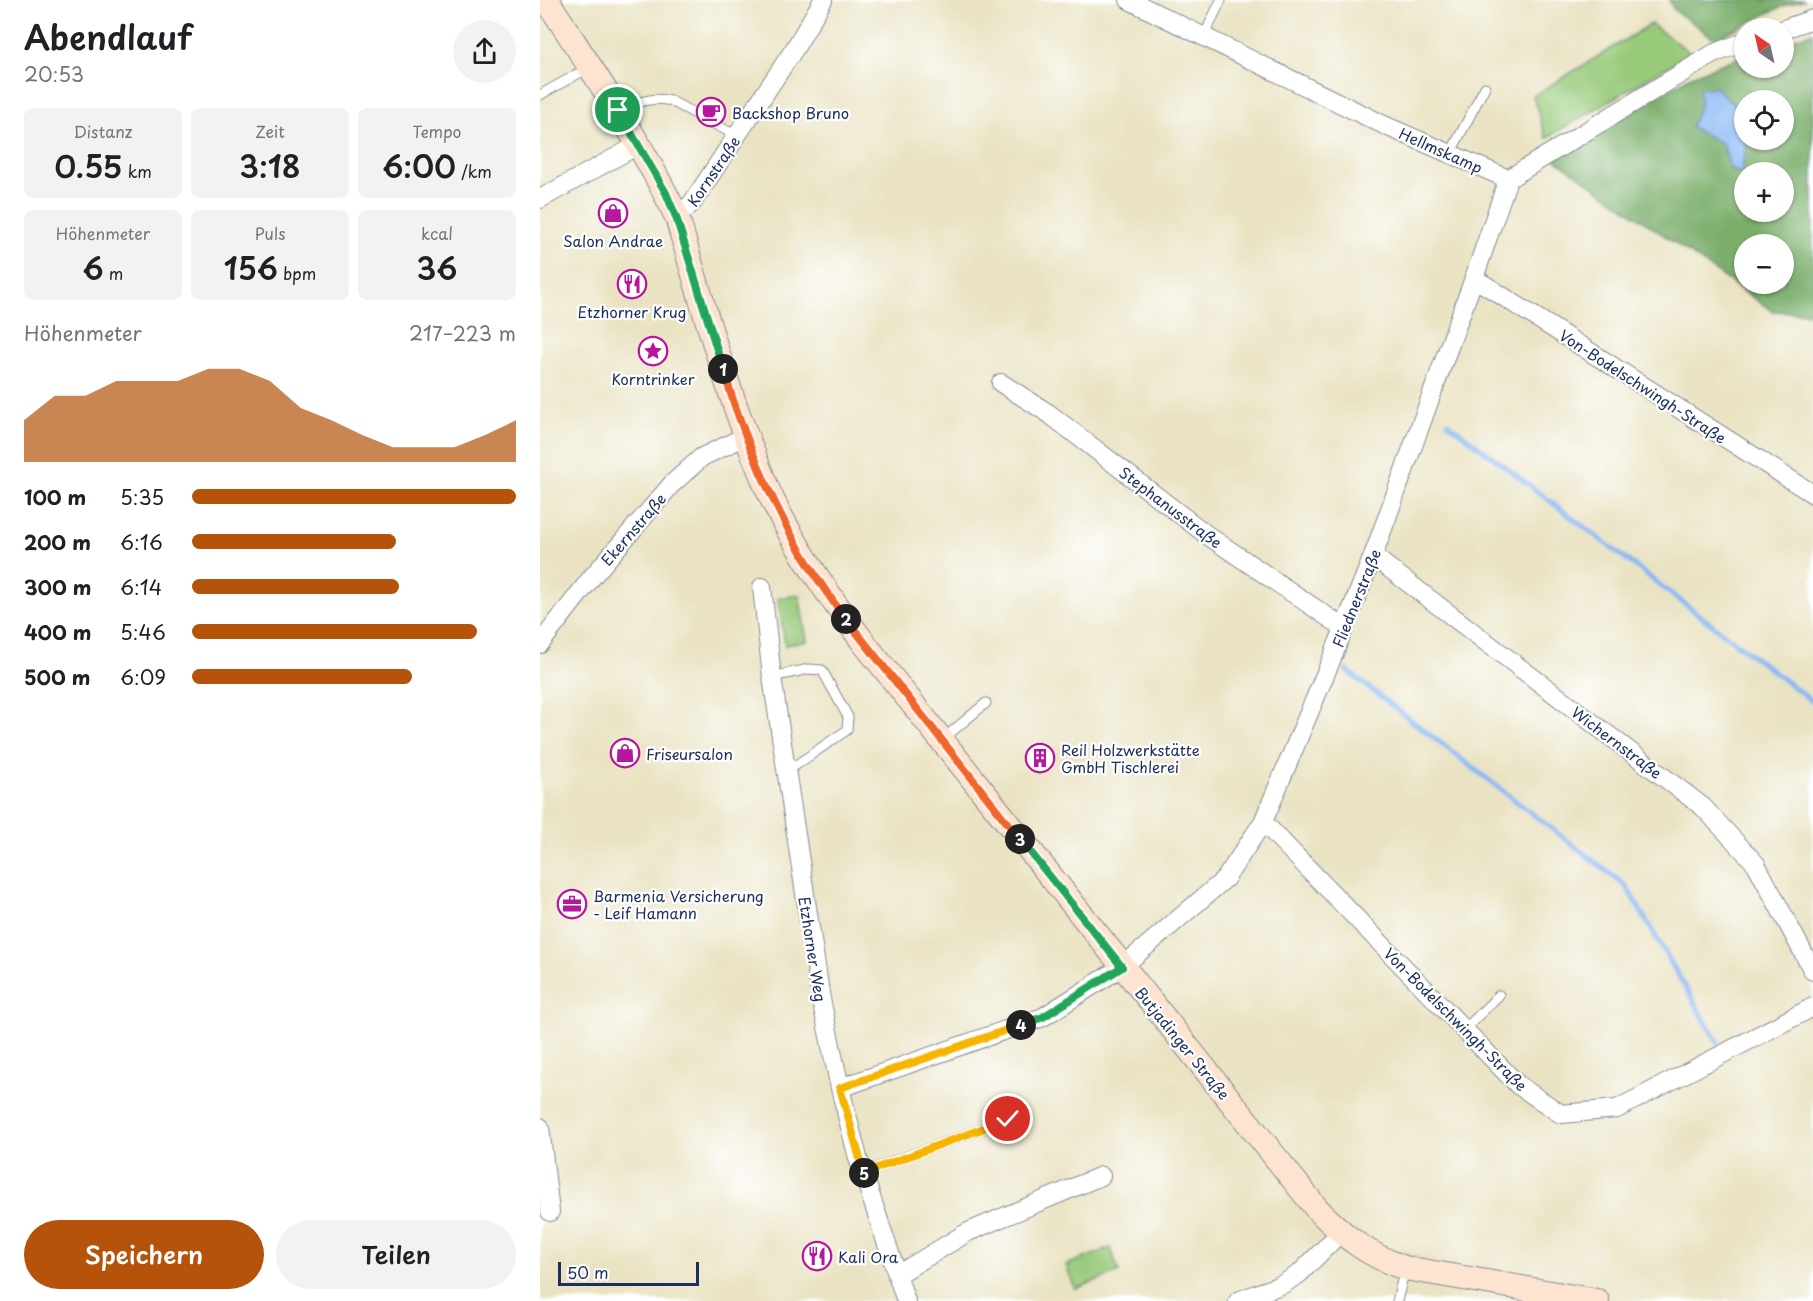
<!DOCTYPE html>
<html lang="de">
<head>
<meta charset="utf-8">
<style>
	body { margin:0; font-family:"Playpen Sans",sans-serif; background:#f2f2f2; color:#202124; height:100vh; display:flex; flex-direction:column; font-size:22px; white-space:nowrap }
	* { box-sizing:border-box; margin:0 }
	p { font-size:20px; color:#757577 }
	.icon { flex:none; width:33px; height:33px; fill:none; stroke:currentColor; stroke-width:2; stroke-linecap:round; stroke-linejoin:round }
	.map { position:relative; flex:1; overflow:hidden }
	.panel { display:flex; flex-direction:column; background:#fff; width:540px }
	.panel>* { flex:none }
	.needle { width:39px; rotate:326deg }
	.controls { position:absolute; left:1194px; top:18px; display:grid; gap:12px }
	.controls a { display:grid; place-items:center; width:60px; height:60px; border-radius:50%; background:#fff; box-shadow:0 2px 4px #0004; font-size:30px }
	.scale { position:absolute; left:18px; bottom:15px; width:141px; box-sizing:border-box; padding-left:6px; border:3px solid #1b2f5e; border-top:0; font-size:16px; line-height:21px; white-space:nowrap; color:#1b2f5e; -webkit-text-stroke:4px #fff; paint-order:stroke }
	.pin { position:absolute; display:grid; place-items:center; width:51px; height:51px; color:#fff; margin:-26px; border:3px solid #fff; border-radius:50%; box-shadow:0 2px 6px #0007 }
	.km { position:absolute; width:30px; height:30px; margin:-15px; border-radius:50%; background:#222; color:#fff; font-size:16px; line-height:30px; text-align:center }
	.round { display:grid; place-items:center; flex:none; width:63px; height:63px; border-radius:32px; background:#f2f2f2 }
	.overview { display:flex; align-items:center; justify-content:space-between; height:102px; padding:0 24px }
	h1 { font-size:33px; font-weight:600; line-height:45px }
	.figures { display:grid; grid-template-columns:repeat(3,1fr); gap:9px; height:102px; padding:6px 24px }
	.figures div { display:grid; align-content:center; border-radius:9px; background:#f2f2f2; text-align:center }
	.figures b { font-size:30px; font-weight:600 }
	.figures small { font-size:16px; font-weight:400 }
	.figures p { font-size:16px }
	.chart { height:168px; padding:12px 24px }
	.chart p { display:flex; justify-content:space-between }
	.chart svg { width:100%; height:108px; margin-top:6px; fill:#b45309; opacity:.7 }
	.button { display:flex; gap:12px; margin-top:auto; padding:12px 24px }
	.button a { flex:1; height:69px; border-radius:36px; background:#b45309; color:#fff; font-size:24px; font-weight:600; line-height:69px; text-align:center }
	.button a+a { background:#f2f2f2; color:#202124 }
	ul { padding:0 24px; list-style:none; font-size:20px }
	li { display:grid; grid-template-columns:96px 72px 1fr; align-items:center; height:45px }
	li i { height:15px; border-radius:8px; background:#b45309 }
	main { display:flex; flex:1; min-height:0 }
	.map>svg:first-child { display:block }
	.green { fill:#98ca7a; stroke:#5a7c6c; stroke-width:1.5 }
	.forest { fill:#7aae6a; stroke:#4a6e64; stroke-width:1.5; fill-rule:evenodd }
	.water { fill:#89b8f4; stroke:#5274a9; stroke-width:1.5 }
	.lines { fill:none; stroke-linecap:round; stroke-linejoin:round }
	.stream { stroke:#89b8f4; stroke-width:5 }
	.lane-casing { stroke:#828990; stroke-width:11 }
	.street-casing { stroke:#828990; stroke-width:20 }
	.secondary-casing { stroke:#828990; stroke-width:26 }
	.lane { stroke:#fff; stroke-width:9 }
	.street { stroke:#fff; stroke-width:18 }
	.secondary { stroke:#fde4d1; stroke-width:24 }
	.split-1-casing { stroke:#fff; stroke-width:12 }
	.split-2-casing { stroke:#fff; stroke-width:12 }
	.split-3-casing { stroke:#fff; stroke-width:12 }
	.split-4-casing { stroke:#fff; stroke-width:12 }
	.split-5-casing { stroke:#fff; stroke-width:12 }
	.split-6-casing { stroke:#fff; stroke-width:12 }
	.split-1 { stroke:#22a559; stroke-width:8 }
	.split-2 { stroke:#f0652b; stroke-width:8 }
	.split-3 { stroke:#f0652b; stroke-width:8 }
	.split-4 { stroke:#22a559; stroke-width:8 }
	.split-5 { stroke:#f5b400; stroke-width:8 }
	.split-6 { stroke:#f5b400; stroke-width:8 }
	.labels { text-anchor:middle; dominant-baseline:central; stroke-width:4.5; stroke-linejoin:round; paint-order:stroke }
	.poi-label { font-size:15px; fill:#1b2f5e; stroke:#fff; text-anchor:start }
	.street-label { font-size:15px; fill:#1b2f5e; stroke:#fff }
</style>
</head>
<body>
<main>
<section class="panel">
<div class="overview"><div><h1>Abendlauf</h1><p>20:53</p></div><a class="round"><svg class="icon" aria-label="share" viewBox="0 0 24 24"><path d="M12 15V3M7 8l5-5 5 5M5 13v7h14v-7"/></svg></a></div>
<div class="figures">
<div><p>Distanz</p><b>0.55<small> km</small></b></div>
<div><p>Zeit</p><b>3:18</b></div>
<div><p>Tempo</p><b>6:00<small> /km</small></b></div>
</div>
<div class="figures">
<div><p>Höhenmeter</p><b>6<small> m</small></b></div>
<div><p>Puls</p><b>156<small> bpm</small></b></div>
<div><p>kcal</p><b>36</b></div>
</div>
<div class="chart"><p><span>Höhenmeter</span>217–223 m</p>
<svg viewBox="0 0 160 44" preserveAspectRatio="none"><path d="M0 44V27L10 17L20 17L30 11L40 11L50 11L60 6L70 6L80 11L90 22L100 27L110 33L120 38L130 38L140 38L150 33L160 27V44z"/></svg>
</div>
<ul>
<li><b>100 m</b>5:35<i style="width:100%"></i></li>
<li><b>200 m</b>6:16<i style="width:63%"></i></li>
<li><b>300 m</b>6:14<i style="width:64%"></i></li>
<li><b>400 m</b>5:46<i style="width:88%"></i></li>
<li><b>500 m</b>6:09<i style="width:68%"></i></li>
</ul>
<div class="button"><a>Speichern</a><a>Teilen</a></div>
</section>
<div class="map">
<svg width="1273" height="1301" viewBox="0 0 1273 1301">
	<rect width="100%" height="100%" fill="#fff"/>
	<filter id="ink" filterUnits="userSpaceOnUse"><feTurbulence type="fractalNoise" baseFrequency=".0167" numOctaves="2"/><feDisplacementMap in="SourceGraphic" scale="12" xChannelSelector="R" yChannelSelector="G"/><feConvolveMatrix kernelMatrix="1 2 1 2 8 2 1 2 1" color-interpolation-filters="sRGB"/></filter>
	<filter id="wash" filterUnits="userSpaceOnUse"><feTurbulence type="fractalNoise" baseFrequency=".008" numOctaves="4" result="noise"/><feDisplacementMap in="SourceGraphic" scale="24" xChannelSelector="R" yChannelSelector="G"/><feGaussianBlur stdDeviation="1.35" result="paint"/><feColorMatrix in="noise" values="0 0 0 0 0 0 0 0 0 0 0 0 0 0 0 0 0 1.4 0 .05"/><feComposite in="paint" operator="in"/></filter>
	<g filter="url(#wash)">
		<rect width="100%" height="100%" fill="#eae3c3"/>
		<path class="green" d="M1111,24L1151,53L1006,138L993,96Z
			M259,595L267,641L245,645L238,598Z
			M571,1248L579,1272L535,1289L526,1265Z"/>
		<path class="forest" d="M1129,0H1265L1243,6L1175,39L1134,10Z
			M1273,32V313L1232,311L1015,159L1149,77L1201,56L1204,55V68H1244V42ZM1175,87L1204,115V100H1244V140H1207L1201,173L1190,169L1183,144L1151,127L1161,103ZM1204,172H1244V212H1204ZM1204,244H1244V284H1204Z"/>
		<path class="water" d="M1175,87L1204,115V140H1207L1201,173L1190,168L1183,144L1151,127L1161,103L1159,89Z"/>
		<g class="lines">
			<path class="stream" d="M908,423L1273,702
				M806,670L1086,886L1178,1043"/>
		</g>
	</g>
	<g filter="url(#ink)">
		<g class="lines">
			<g class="lane-casing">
				<path id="lane" d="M664,36L681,0
					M0,95L50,67
					M80,109C98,103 111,96 131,101L197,136
					M910,154L945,87
					M232,677L269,669L282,670L308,717L307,730L246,772
					M403,739L446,703
					M924,1030L959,995
					M323,1173L468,1119
					M857,1301L865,1268"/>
			</g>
			<g class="street-casing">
				<path id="street" d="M589,0L846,126L968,179
					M1244,29L1273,19
					M968,179L1173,54L1204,42
					M0,199L98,145
					M137,217L152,203L255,48L283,0
					M934,278L1273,494
					M461,383L508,413L667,535L804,628
					M833,556L1163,807L1216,864L1273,971
					M222,587L232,677L281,999L300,1088L318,1158L366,1301
					M0,644L52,577L132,484L162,457L206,436
					M723,822L978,1085L1021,1114L1077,1109L1273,1007
					M300,1088L503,1017L582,967L685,879L723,822L790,663L833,556L934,278L968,179
					M0,1127L10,1212
					M357,1275L428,1232L561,1176
					M698,1301L743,1284L759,1274L801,1232"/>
			</g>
			<g class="secondary-casing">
				<path id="secondary" d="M7,0C52,71 101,141 137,217C160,295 182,375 212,451C219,468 225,485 233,501C258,552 290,598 324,643L777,1209C805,1237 827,1255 865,1268L1057,1301"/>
			</g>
			<use href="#lane" class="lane"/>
			<use href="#street" class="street"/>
			<use href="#secondary" class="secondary"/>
		</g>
	</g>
	<g class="lines" filter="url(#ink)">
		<g class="split-1-casing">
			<path id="split-1" d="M78,110L126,193L136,217L183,369"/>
		</g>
		<g class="split-2-casing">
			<path id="split-2" d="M183,369C210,458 249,545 306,619"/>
		</g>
		<g class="split-3-casing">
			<path id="split-3" d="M306,619L480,839"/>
		</g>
		<g class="split-4-casing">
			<path id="split-4" d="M480,839L582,967L503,1017L481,1025"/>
		</g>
		<g class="split-5-casing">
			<path id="split-5" d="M324,1173L300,1088L481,1025"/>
		</g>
		<g class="split-6-casing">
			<path id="split-6" d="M324,1173L468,1119"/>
		</g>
		<use href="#split-1" class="split-1"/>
		<use href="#split-2" class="split-2"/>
		<use href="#split-3" class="split-3"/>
		<use href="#split-4" class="split-4"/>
		<use href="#split-5" class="split-5"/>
		<use href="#split-6" class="split-6"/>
	</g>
	<defs>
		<g id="cafe-ring" transform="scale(1.5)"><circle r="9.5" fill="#fff" stroke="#b5179e" stroke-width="1.5"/><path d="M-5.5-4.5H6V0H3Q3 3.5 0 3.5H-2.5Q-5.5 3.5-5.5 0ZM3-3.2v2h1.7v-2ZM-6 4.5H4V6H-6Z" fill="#b5179e"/></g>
		<g id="shop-ring" transform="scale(1.5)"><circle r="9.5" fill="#fff" stroke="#b5179e" stroke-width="1.5"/><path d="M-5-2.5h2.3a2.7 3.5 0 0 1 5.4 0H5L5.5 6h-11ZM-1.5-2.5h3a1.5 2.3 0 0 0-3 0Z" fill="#b5179e"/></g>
		<g id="restaurant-ring" transform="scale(1.5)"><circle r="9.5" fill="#fff" stroke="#b5179e" stroke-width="1.5"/><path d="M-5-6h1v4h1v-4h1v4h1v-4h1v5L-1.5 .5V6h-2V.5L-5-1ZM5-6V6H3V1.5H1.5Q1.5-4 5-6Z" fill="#b5179e"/></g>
		<g id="sight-ring" transform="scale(1.5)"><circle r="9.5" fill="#fff" stroke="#b5179e" stroke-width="1.5"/><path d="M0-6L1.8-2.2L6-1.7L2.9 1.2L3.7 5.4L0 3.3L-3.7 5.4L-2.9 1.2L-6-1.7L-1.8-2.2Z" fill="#b5179e"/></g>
		<g id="building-ring" transform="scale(1.5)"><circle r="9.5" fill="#fff" stroke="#b5179e" stroke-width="1.5"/><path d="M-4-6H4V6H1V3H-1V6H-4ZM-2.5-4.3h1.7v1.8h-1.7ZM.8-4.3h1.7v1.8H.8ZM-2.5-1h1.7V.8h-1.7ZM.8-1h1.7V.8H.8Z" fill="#b5179e"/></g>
		<g id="office-ring" transform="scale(1.5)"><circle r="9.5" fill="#fff" stroke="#b5179e" stroke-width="1.5"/><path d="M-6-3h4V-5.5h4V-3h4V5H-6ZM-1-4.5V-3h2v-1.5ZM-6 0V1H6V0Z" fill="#b5179e"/></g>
	</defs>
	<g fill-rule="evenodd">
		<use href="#cafe-ring" x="171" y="112"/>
		<use href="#shop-ring" x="73" y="213"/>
		<use href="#restaurant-ring" x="92" y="284"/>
		<use href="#sight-ring" x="113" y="351"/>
		<use href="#shop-ring" x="85" y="753"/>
		<use href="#building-ring" x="500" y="758"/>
		<use href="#office-ring" x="32" y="904"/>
		<use href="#restaurant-ring" x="277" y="1256"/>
	</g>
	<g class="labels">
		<g class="poi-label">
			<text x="192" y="112">Backshop Bruno</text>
			<text x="73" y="240" text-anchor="middle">Salon Andrae</text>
			<text x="92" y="311" text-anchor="middle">Etzhorner Krug</text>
			<text x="113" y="378" text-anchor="middle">Korntrinker</text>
			<text x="521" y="749">Reil Holzwerkstätte<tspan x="521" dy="17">GmbH Tischlerei</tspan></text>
			<text x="106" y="753">Friseursalon</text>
			<text x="53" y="895">Barmenia Versicherung<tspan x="53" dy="17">- Leif Hamann</tspan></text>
			<text x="298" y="1256">Kali Ora</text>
		</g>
		<g class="street-label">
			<text transform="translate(901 150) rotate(24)">Hellmskamp</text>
			<text transform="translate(173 171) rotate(-56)">Kornstraße</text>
			<text transform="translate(1103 386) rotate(33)">Von-Bodelschwingh-Straße</text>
			<text transform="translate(631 507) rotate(37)">Stephanusstraße</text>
			<text transform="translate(93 529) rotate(-49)">Ekernstraße</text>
			<text transform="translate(816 598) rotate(-68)">Fliednerstraße</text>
			<text transform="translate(1077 742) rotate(37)">Wichernstraße</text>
			<text transform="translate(273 949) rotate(81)">Etzhorner Weg</text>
			<text transform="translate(916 1019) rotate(45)">Von-Bodelschwingh-Straße</text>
			<text transform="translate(643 1043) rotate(51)">Butjadinger Straße</text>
		</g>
	</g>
</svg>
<div class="controls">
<a><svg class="needle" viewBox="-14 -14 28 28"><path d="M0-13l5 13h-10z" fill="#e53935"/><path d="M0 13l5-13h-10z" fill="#757577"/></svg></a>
<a><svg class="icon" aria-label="locate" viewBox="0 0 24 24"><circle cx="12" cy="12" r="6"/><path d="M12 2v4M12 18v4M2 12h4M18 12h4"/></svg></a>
<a>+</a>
<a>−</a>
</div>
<div class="scale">50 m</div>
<div class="pin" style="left:78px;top:110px;background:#1e9e55"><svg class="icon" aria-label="arrive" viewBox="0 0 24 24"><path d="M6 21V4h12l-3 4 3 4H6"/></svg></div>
<div class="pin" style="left:468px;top:1119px;background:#d93025"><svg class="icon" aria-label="check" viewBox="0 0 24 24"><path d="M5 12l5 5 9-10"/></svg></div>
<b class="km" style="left:183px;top:369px">1</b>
<b class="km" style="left:306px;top:619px">2</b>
<b class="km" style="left:480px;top:839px">3</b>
<b class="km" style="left:481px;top:1025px">4</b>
<b class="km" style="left:324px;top:1173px">5</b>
</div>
</main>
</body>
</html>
